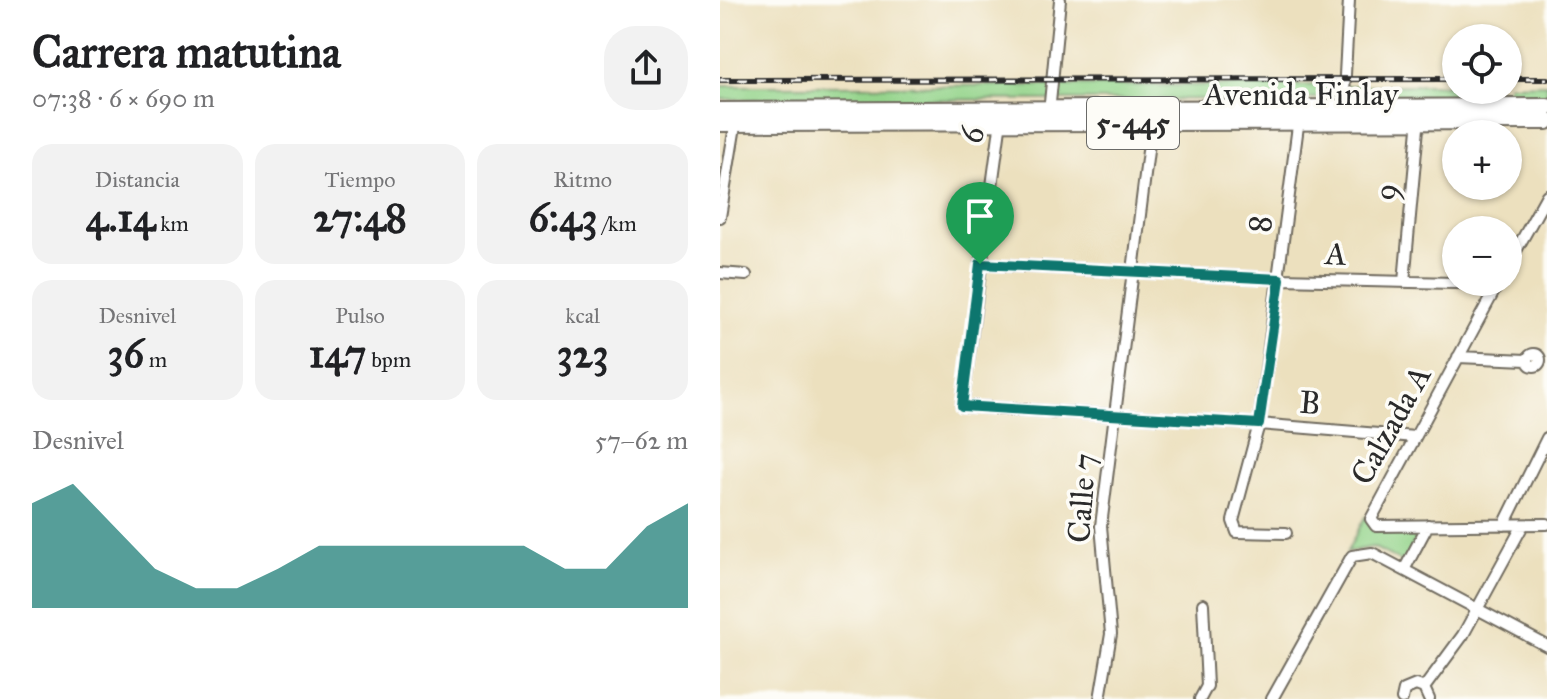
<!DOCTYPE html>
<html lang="es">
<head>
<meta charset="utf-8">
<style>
	body { margin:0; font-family:"IM FELL Great Primer",serif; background:#f2f2f2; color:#202124; height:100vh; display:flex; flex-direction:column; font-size:30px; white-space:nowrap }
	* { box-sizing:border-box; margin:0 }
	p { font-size:26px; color:#757577 }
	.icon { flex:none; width:44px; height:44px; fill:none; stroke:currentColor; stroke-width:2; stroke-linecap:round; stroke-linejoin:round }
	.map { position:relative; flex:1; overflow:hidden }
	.panel { display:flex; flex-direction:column; background:#fff; width:720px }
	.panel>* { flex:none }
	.fabs { position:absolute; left:722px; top:24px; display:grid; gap:16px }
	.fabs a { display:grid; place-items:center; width:80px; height:80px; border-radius:50%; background:#fff; box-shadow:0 2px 6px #0004; font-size:40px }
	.pin { position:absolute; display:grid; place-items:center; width:68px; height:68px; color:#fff; margin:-82px -34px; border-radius:50% 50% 50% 0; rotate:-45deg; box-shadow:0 0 8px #0007 }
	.pin .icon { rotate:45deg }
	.round { display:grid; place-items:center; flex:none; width:84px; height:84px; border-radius:32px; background:#f2f2f2 }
	.head { display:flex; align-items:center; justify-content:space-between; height:136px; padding:0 32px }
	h1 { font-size:44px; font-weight:700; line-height:60px }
	.metrics { display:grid; grid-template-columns:repeat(3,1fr); gap:12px; height:136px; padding:8px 32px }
	.metrics div { display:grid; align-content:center; border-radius:20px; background:#f2f2f2; text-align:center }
	.metrics b { font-size:40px; font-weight:700 }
	.metrics small { font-size:22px; font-weight:400 }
	.metrics p { font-size:22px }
	.chart { height:224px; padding:16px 32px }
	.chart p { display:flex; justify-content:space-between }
	.chart svg { width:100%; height:144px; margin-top:8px; fill:#0f766e; opacity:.7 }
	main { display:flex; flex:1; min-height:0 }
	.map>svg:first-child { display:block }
	.green { fill:#94d48b; stroke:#60805b; stroke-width:2 }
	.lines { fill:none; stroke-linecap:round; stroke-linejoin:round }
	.minor-casing { stroke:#6f6a5e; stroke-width:14 }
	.highway-casing { stroke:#6f6a5e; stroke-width:20 }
	.minor { stroke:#fff; stroke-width:10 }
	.highway { stroke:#fff; stroke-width:16 }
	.rail-casing { stroke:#2b2b2b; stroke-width:6 }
	.rail { stroke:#fdfcf7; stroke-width:3; stroke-dasharray:9; stroke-linecap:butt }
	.route-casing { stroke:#fff; stroke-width:16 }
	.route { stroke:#0f766e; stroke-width:10 }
	.labels { text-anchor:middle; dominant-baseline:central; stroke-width:7; stroke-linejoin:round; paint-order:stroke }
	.shield { fill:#fdfcf7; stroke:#6a6a68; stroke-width:2 }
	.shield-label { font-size:30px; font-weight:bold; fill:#2b2b2b }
	.street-label { font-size:32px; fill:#2b2b2b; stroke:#fdfcf7 }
</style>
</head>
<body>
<main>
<section class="panel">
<div class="head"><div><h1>Carrera matutina</h1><p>07:38 · 6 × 690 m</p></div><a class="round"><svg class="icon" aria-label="share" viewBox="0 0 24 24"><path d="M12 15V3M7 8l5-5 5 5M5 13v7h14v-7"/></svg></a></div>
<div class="metrics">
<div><p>Distancia</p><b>4.14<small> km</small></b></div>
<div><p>Tiempo</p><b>27:48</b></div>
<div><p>Ritmo</p><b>6:43<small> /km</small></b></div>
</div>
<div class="metrics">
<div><p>Desnivel</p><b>36<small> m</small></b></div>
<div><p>Pulso</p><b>147<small> bpm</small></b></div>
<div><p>kcal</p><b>323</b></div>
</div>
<div class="chart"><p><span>Desnivel</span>57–62 m</p>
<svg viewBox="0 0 160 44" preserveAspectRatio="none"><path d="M0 44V12L10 6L20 19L30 32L40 38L50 38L60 32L70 25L80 25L90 25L100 25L110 25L120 25L130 32L140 32L150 19L160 12V44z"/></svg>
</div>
</section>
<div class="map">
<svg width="827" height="699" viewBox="0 0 827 699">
	<rect width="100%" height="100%" fill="#fdfcf7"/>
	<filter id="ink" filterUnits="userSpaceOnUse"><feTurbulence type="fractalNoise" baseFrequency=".0125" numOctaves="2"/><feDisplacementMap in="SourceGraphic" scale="16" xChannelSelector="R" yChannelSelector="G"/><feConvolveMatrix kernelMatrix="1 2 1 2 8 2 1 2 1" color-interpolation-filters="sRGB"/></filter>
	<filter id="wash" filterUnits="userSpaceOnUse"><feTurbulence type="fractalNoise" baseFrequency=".006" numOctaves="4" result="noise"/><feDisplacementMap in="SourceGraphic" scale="32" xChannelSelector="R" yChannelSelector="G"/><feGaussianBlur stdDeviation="1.8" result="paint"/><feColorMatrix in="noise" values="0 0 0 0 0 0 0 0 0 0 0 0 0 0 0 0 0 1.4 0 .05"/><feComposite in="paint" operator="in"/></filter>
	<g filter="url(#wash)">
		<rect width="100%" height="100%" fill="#ece0be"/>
		<path class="green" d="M827,84V96L393,100L0,99V86L736,85V90H788V85Z
			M645,517L654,531L695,532L698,535L684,563L653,547L627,552Z"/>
	</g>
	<g filter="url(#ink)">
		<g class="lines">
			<g class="minor-casing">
				<path id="minor" d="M623,112L629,0
					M329,113L340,0
					M281,120L242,406L539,424L695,437
					M0,217L16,120
					M260,264L560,279L778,284
					M788,265L827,195
					M0,273L26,275
					M684,282L699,117
					M779,282L651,519L656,526L827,524
					M808 360a6 6 0 1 1 12 0a6 6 0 1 1-12 0Z
					M738,357L807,360
					M784,525L827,438
					M566,533L517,532L513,521L539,424L579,118
					M684,570L708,525
					M704,688L743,635L803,525
					M380,699L391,634L381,526L432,119
					M480,699L487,686L483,604
					M552,699L632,556L652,553L827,646
					M682,699L684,690L696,685L704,688L709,699"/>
			</g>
			<g class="highway-casing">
				<path id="highway" d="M0,111L827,107
					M0,123L827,121"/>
			</g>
			<use href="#minor" class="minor"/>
			<use href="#highway" class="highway"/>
			<g class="rail-casing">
				<path id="rail" d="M788,79H827
					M0,80L736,79"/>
			</g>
			<use href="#rail" class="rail"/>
		</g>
	</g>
	<g class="lines" filter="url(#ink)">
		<g class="route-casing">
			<path id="route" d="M260,264L560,279L539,424L242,406Z"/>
		</g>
		<use href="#route" class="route"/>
	</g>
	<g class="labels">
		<rect class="shield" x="367" y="97" width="92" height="52" rx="6"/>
		<g class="shield-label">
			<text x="413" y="123">5-445</text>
		</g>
		<g class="street-label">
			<text x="581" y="94">Avenida Finlay</text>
			<text transform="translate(252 135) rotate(-81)">6</text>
			<text transform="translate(666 192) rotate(-85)">9</text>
			<text transform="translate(540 224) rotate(-83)">8</text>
			<text transform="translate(616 254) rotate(2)">A</text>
			<text transform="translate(590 403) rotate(5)">B</text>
			<text transform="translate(671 425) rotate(-61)">Calzada A</text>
			<text transform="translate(362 498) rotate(-86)">Calle 7</text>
		</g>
	</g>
</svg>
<div class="fabs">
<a><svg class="icon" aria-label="locate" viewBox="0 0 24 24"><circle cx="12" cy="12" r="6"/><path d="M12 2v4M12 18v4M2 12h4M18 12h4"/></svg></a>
<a>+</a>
<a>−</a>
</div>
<div class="pin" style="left:260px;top:264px;background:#1e9e55"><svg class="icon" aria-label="arrive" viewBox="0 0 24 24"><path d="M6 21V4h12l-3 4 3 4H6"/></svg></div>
</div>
</main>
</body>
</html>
